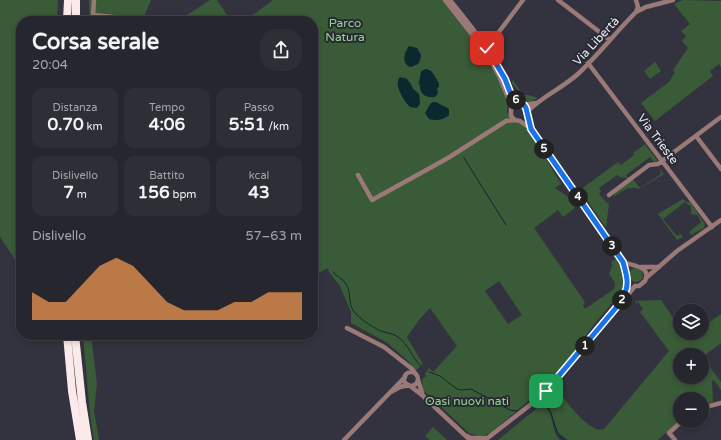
<!DOCTYPE html>
<html lang="it">
<head>
<meta charset="utf-8">
<style>
	body { margin:0; font-family:"Varela Round",sans-serif; background:#2e2e37; color:#f1f3f6; height:100vh; display:flex; flex-direction:column; font-size:15px; white-space:nowrap }
	* { box-sizing:border-box; margin:0 }
	p { font-size:13px; color:#a4a5aa }
	.icon { flex:none; width:22px; height:22px; fill:none; stroke:currentColor; stroke-width:2; stroke-linecap:round; stroke-linejoin:round }
	.map { position:relative; flex:1; overflow:hidden }
	.drawer { position:absolute; left:16px; top:16px; width:302px; height:324px; display:flex; flex-direction:column; background:#26262f; border-radius:16px; box-shadow:0 2px 6px #0003,0 0 0 1px #42434b }
	.drawer>* { flex:none }
	.fabs { position:absolute; left:673px; top:304px; display:grid; gap:8px }
	.fabs a { display:grid; place-items:center; width:36px; height:36px; border-radius:50%; background:#26262f; box-shadow:0 2px 6px #0003,0 0 0 1px #42434b; font-size:20px }
	.pin { position:absolute; display:grid; place-items:center; width:34px; height:34px; color:#fff; margin:-17px; border-radius:8px; box-shadow:0 2px 6px #0006 }
	.km { position:absolute; width:20px; height:20px; margin:-10px; border-radius:50%; background:#222; color:#fff; font-size:11px; line-height:20px; text-align:center }
	.round { display:grid; place-items:center; flex:none; width:42px; height:42px; border-radius:16px; background:#2e2e37 }
	.head { display:flex; align-items:center; justify-content:space-between; height:68px; padding:0 16px }
	h1 { font-size:22px; font-weight:700; line-height:30px }
	.figures { display:grid; grid-template-columns:repeat(3,1fr); gap:6px; height:68px; padding:4px 16px }
	.figures div { display:grid; align-content:center; border-radius:10px; background:#2e2e37; text-align:center }
	.figures b { font-size:17px; font-weight:700 }
	.figures small { font-size:11px; font-weight:400 }
	.figures p { font-size:11px }
	.chart { height:112px; padding:8px 16px }
	.chart p { display:flex; justify-content:space-between }
	.chart svg { width:100%; height:72px; margin-top:4px; fill:#fc9d53; opacity:.7 }
	.map>svg:first-child { display:block }
	.green { fill:#395b37; fill-rule:evenodd }
	.water { fill:#0a292e }
	.lines { fill:none; stroke-linecap:round; stroke-linejoin:round }
	.stream { stroke:#0a292e; stroke-width:1 }
	.minor { stroke:#9a7977; stroke-width:4.5 }
	.motorway { stroke:#fbeae9; stroke-width:8 }
	.route-casing { stroke:#fff; stroke-width:8 }
	.route { stroke:#1a73e8; stroke-width:5 }
	.labels { text-anchor:middle; dominant-baseline:central; stroke-width:4; stroke-linejoin:round; paint-order:stroke }
	.park-label { font-size:12px; fill:#92d68d; stroke:#292934 }
	.street-label { font-size:12px; fill:#eaeaf2; stroke:#292934 }
</style>
</head>
<body>
<div class="map">
<svg width="721" height="440" viewBox="0 0 721 440">
	<rect width="100%" height="100%" fill="#33333f"/>
	<path class="green" d="M0,0H58L57,21H21V253H19L18,261H16L0,237Z
		M89,0H151L142,21H90Z
		M210,0H217L231,21H178Z
		M273,0H443L484,52L497,77L508,102L507,112L514,122H520L529,130L561,184L555,188L568,197L575,208L563,217L558,210L534,228L585,302L583,305L585,309L614,289L615,283L609,274L612,266L611,262L617,258L621,265L625,278V284L622,291L592,327L562,368L542,389L492,432L485,435L479,436L469,433L423,390L422,379L427,376L425,374L429,368L433,372L457,346L430,308L419,320L407,337L423,364L416,370L406,359L386,342L351,323V312L340,286L329,272L328,268L313,276V21H245ZM417,48L421,54L420,62L409,67L405,63ZM426,69C433,70 436,77 439,83L437,88L418,84L422,70ZM404,77L411,83L413,89L419,94L420,104H407L397,84ZM429,105L447,107L449,115L443,119L426,113ZM499,281L522,315L508,324L485,291Z
		M683,0L721,1V67L719,64L710,71L713,76L655,121L641,103L669,82L675,72L673,70L688,48L682,41L686,36L681,31L690,24L674,4Z
		M655,62L661,71L650,79L644,71Z
		M513,80L523,95H529L538,98L530,102L526,101L511,82Z
		M645,144L658,161L654,162L650,157L626,175L628,178L620,177L617,175L599,188L601,191L599,194L607,203L609,204L606,228L580,190L618,162L621,165L634,155L633,153Z
		M660,169L664,174L639,189C629,185 622,191 614,197L615,193L633,179L640,188L661,174Z
		M683,199L686,202H690L705,224L704,228L691,235L689,232L701,222L697,215L691,214V207L685,202L663,219L677,236L681,234L683,237L677,240L658,214Z
		M629 275a7 7 0 1 1 14 0a7 7 0 1 1-14 0Z
		M661,300L680,328V333H683L686,337L692,333H702V327L721,314V343L702,357L721,382V390L714,380L712,381L713,402L702,404V399H680V420L658,440H568L558,433L548,406L543,402L548,396L556,402L562,396C569,405 592,435 604,429L669,351L640,312L643,309L638,302L635,304L636,301ZM680,355H702V377H680Z
		M83,335H91L97,384L94,411L99,440H94L90,414Z
		M542,404C555,412 550,430 560,440H498Z
		M433,427L447,440H430L425,436Z"/>
	<path class="water" d="M409,46L417,48L421,56L418,64L411,67C401,63 404,53 409,46Z
		M426,69L431,71L439,84V87L437,88L438,93L435,97C417,99 419,84 421,72Z
		M400,77L407,79L413,89L419,94L420,104L417,108L410,107C404,101 393,84 400,77Z
		M433,102H436L449,109V115C444,120 436,121 429,119L425,113L431,103Z"/>
	<g class="lines">
		<path class="stream" d="M464,158L506,225
			M333,272C336,277 343,278 346,284C352,293 347,304 355,313C360,318 369,325 375,328C382,333 391,332 398,337C409,345 412,358 421,366
			M429,372L440,376L457,389L461,390L471,389L510,410L517,411
			M544,404C556,411 551,431 564,440"/>
		<path class="minor" d="M94,0L93,15L113,17V21
			M445,0L485,51L499,76L512,107
			M450,0C465,19 480,37 493,57C503,72 508,88 519,103
			M558,0L610,40
			M636,12L638,7L636,0
			M486,49L523,0
			M588,63L712,227
			M536,103L524,105L516,104L511,109V116L515,120L520,121L531,129L623,262C628,279 630,287 620,303
			M527,109L531,129
			M527,112C542,96 563,88 579,73C599,54 616,32 636,12L646,7L673,0
			M696,136L721,169
			M358,175L372,200L448,158L506,121L515,120
			M609,195L649,165L658,164L721,117
			M623,262C633,266 652,266 645,281L639,286H635L627,296
			M641,267H659
			M646,278L677,251L721,220
			M347,328L384,347L411,368L415,373
			M404 379a7 7 0 1 1 14 0a7 7 0 1 1-14 0Z
			M418,380L423,396
			M391,392L400,387L409,385L423,396L470,440
			M702,408L721,403
			M467,436L471,438H487
			M344,440L405,377
			M485,440L543,395L563,372L622,301
			M675,440L669,433L682,421"/>
		<path class="motorway" d="M67,21L68,0
			M76,21V0
			M67,335L72,391L80,440
			M75,335L82,402L88,440"/>
	</g>
	<g class="lines">
		<g class="route-casing">
			<path id="route" d="M487,48L505,79L510,92L519,103L524,105L526,108L531,129L623,262C628,279 630,287 620,303L546,391"/>
		</g>
		<use href="#route" class="route"/>
	</g>
	<g class="labels">
		<g class="park-label">
			<text x="345" y="23">Parco<tspan x="345" dy="14">Natura</tspan></text>
			<text x="467" y="401">Oasi nuovi nati</text>
		</g>
		<g class="street-label">
			<text transform="translate(596 41) rotate(-47)">Via Libertà</text>
			<text transform="translate(658 139) rotate(53)">Via Trieste</text>
		</g>
	</g>
</svg>
<div class="fabs">
<a><svg class="icon" aria-label="layers" viewBox="0 0 24 24"><path d="M12 4l9 5-9 5-9-5zM3 14l9 5 9-5"/></svg></a>
<a>+</a>
<a>−</a>
</div>
<div class="pin" style="left:546px;top:391px;background:#1e9e55"><svg class="icon" aria-label="arrive" viewBox="0 0 24 24"><path d="M6 21V4h12l-3 4 3 4H6"/></svg></div>
<div class="pin" style="left:487px;top:48px;background:#d93025"><svg class="icon" aria-label="check" viewBox="0 0 24 24"><path d="M5 12l5 5 9-10"/></svg></div>
<b class="km" style="left:585px;top:346px">1</b>
<b class="km" style="left:622px;top:300px">2</b>
<b class="km" style="left:612px;top:246px">3</b>
<b class="km" style="left:578px;top:197px">4</b>
<b class="km" style="left:544px;top:149px">5</b>
<b class="km" style="left:516px;top:100px">6</b>
<section class="drawer">
<div class="head"><div><h1>Corsa serale</h1><p>20:04</p></div><a class="round"><svg class="icon" aria-label="share" viewBox="0 0 24 24"><path d="M12 15V3M7 8l5-5 5 5M5 13v7h14v-7"/></svg></a></div>
<div class="figures">
<div><p>Distanza</p><b>0.70<small> km</small></b></div>
<div><p>Tempo</p><b>4:06</b></div>
<div><p>Passo</p><b>5:51<small> /km</small></b></div>
</div>
<div class="figures">
<div><p>Dislivello</p><b>7<small> m</small></b></div>
<div><p>Battito</p><b>156<small> bpm</small></b></div>
<div><p>kcal</p><b>43</b></div>
</div>
<div class="chart"><p><span>Dislivello</span>57–63 m</p>
<svg viewBox="0 0 160 44" preserveAspectRatio="none"><path d="M0 44V27L10 33L20 33L30 22L40 11L50 6L60 11L70 22L80 33L90 38L100 38L110 38L120 33L130 33L140 27L150 27L160 27V44z"/></svg>
</div>
</section>
</div>
</body>
</html>
